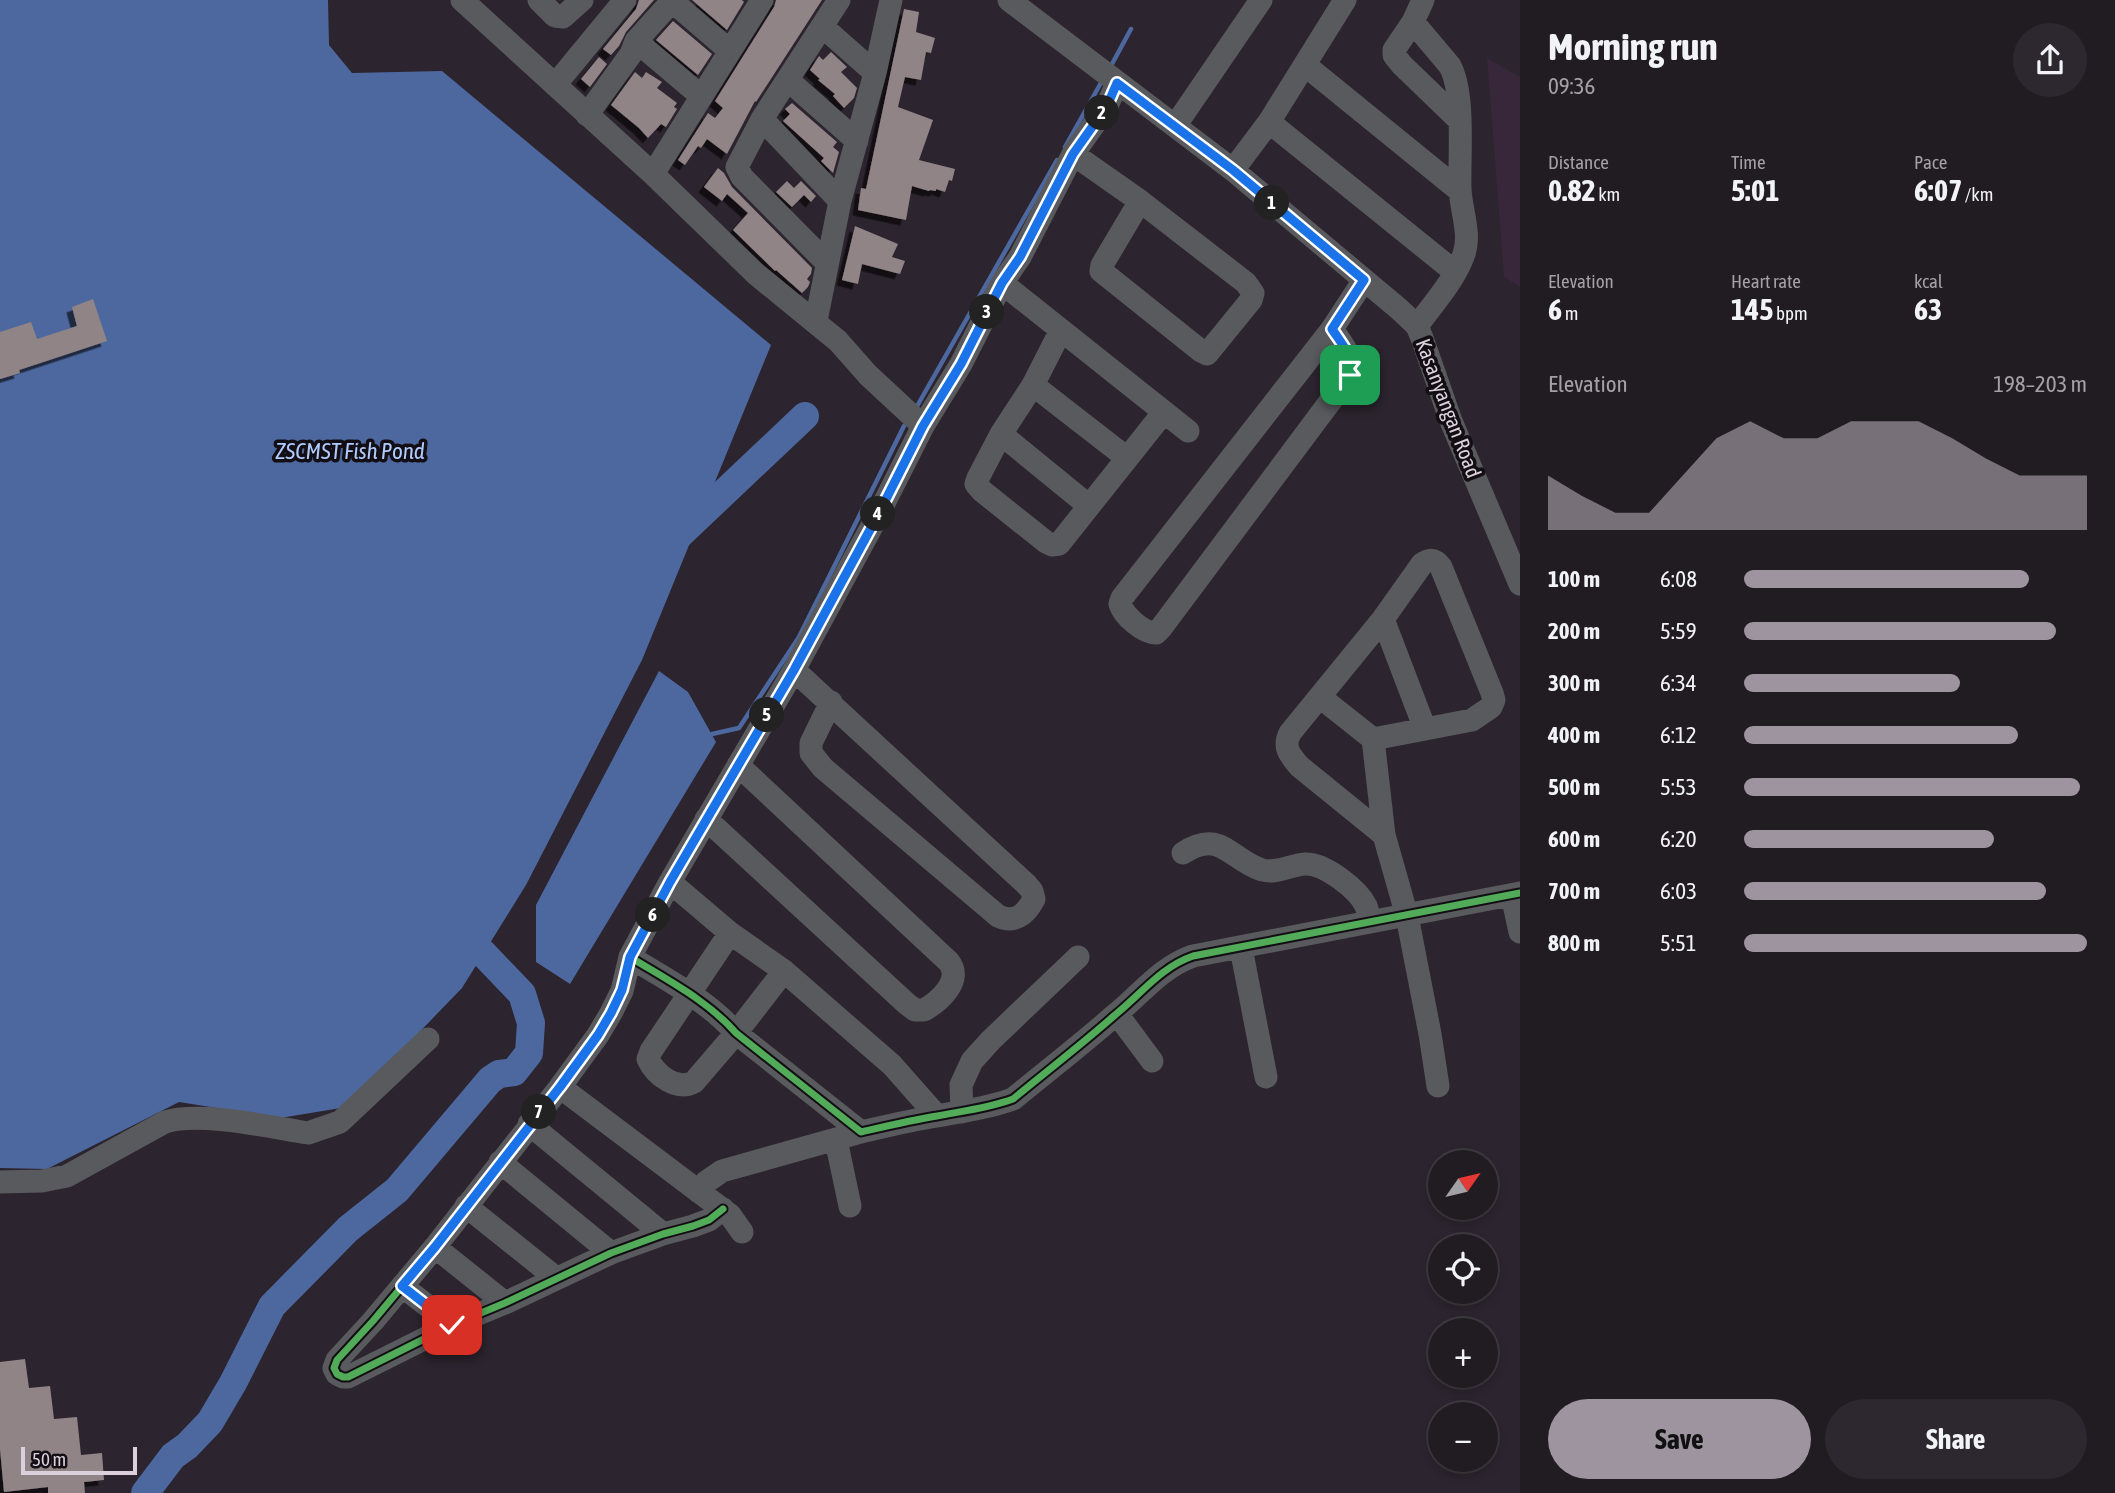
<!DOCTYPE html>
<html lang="en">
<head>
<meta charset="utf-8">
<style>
	body { margin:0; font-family:"Asap Condensed",sans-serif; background:#2d282f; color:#f1f3f6; height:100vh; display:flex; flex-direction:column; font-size:26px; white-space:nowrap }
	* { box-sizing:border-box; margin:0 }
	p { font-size:23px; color:#a2a1a5 }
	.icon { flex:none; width:38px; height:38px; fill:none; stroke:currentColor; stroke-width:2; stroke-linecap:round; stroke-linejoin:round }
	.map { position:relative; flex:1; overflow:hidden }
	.sheet { display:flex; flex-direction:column; background:#211b22; width:595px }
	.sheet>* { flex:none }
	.needle { width:46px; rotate:56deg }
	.fabs { position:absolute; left:1428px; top:1150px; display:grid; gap:14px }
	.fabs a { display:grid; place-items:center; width:70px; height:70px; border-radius:50%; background:#211b22; box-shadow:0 4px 10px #0003,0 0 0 2px #3e3940; font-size:35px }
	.scale { position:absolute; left:21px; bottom:18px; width:116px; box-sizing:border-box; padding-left:7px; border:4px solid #dad1dc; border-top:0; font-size:19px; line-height:24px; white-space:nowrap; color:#dad1dc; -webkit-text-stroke:5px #130d14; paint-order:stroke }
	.pin { position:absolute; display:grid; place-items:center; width:60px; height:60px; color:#fff; margin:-30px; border-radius:14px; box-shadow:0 4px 10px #0006 }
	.km { position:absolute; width:35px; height:35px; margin:-18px; border-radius:50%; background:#222; color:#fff; font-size:19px; line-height:35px; text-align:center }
	.round { display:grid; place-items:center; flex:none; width:74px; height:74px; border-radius:37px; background:#2d282f }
	.overview { display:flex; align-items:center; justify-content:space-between; height:119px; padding:0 28px }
	h1 { font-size:38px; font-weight:700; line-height:52px }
	.figures { display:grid; grid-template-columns:repeat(3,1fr); gap:10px; height:119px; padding:7px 28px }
	.figures div { display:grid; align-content:center }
	.figures b { font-size:30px; font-weight:700 }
	.figures small { font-size:19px; font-weight:400 }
	.figures p { font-size:19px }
	.chart { height:196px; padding:14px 28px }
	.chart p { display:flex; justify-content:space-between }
	.chart svg { width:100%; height:126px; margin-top:7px; fill:#9d949f; opacity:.7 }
	.action { display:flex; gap:14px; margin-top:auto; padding:14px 28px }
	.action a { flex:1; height:80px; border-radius:42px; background:#9d949f; color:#111; font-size:28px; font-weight:700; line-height:80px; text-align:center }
	.action a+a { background:#2d282f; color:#f1f3f6 }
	ul { padding:0 28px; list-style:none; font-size:23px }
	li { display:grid; grid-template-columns:112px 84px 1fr; align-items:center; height:52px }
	li i { height:18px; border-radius:9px; background:#9d949f }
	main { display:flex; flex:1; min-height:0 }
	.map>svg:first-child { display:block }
	.built { fill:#38273b }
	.water { fill:#4d689f }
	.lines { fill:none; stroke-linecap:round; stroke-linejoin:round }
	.stream { stroke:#4d689f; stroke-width:4.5 }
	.river { stroke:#4d689f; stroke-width:28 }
	.building { fill:#918487; filter:url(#shadow) }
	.minor { stroke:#595a5d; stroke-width:23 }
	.cycleway-casing { stroke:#130d14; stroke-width:11 }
	.cycleway { stroke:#51ab58; stroke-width:7 }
	.route-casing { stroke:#fff; stroke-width:14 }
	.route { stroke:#1a73e8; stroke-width:9 }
	.labels { text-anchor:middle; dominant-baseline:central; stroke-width:7; stroke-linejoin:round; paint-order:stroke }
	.street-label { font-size:21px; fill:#dad1dc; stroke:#130d14 }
	.water-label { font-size:23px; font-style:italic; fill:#afcbfd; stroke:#130d14 }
</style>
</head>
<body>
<main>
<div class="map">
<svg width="1520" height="1493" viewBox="0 0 1520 1493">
	<defs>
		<filter id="shadow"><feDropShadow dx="-5.5" dy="5.5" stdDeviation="0" flood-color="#0009"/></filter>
	</defs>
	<rect width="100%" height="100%" fill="#2c242e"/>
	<path class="built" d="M1487,58L1520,77V287L1504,277Z"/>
	<path class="water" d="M0,0H328L329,45L352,73L442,71L771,345L642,660L526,885L462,988L347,1107L280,1118L179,1102L47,1169L0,1168Z
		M659,671L688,692L716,742L570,984L536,962V905Z"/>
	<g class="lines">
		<path class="stream" d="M1112,64L1131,29
			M1065,147L1102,81
			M916,408L1057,160
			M712,734L739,728L799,637L904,426"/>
		<path class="river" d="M675,539L805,416
			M145,1493L173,1456L187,1446L210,1422L233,1383L272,1306L348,1229L397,1190L490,1080L499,1074L514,1072L529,1053L531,1023L522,994L457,926"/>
	</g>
	<path class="building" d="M639,0H654L626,32L619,46L611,55L603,49L636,9Z
		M692,0H742L744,2L727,30Z
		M776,0H822L756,102L755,101L727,154L707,139L701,148L698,146L685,165L678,160L708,113L715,118L723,108L715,101L774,7Z
		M904,9L919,12L916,32L935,38L931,53L926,52L921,80L905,77L898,107L933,120L919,160L955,169L952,181L949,180L945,192L936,189V191L930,190L929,191L912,186L906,220L858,210L861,188L866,189Z
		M673,21L712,54L698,75L656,40Z
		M831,52L847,67L841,72L857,88L854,98L844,108L833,96L835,94L818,80L820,79L810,70L819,56L823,60Z
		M599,57L607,64L590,87L581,79Z
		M635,72L642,78L646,72L662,82L657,88L677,103L674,107L677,109L666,127L661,124L648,138L639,128L611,105Z
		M792,103L837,142L833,147L839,152L833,173L821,161L824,158L783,121L790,114L785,109Z
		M718,168L724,173L732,187L812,268L811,274L807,279L810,282L808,287L802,293L776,270L775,271L733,230L748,213L727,194L722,201L704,187Z
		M787,181L794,188L801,181L816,196L811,202L804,195L792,207L776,192Z
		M855,226L898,244L892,257L905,261L900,274L862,264L858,284L842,280Z
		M93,299L107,341L19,370L20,373L0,379V332L31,322L37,339L77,326L72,307Z
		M25,1359L29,1388L50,1386L54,1419L77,1417L81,1455L102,1453L104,1480L84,1482L85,1493H48V1487L4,1492L0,1449V1362Z"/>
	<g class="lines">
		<path class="minor" d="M462,0L653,174L756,274L838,341L868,375L923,426
			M539,0L555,16L563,17L582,0
			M1009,0L1233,170L1399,309L1417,326L1422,338L1451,421L1520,584
			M1423,0L1413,22L1394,50V55L1402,65L1460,121
			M672,1L730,51
			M1413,22L1450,66C1465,94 1459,156 1460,189C1461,210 1471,234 1464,254C1455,280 1433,304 1417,326
			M823,27L875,73
			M636,41L701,96
			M1305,65L1460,191
			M788,80L857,141
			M555,85L625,0
			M587,115L631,54L636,41L673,0
			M762,119L840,201
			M1269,122L1455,272
			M1175,126L1261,0
			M1073,154L1140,201L1246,283L1253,293L1251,300L1207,354L1201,351L1101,271L1102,265L1140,201
			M1233,170L1269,122L1345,0
			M653,174L762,0
			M826,262L742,177L737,167L762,119L839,0
			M1002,283L1188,431
			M816,321L840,201L875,73L891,0
			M1332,329C1341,343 1356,359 1350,375L1161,628L1156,633C1143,633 1124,616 1120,604L1122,598L1332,329L1364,280
			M1061,330L1033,385L1001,434L978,478L976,484L982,491L1046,542L1052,545L1059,544L1164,412
			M1033,385L1127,458
			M1001,434L1089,506
			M1383,619L1425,729
			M794,670L1027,885L1032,891L1034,899C1026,914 1015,924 998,916L823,768L811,753V743L831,702
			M1320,697L1373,739L1384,835L1407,916L1430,1034L1438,1086
			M1373,739L1472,720L1491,707L1494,700L1492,693L1441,567C1435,559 1430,558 1422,564L1383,619L1290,733C1283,747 1289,754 1299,766L1384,835
			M706,819L907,1004L915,1010H924C940,1001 963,980 949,962L738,765
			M1183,853C1221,828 1230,860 1262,870C1277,874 1290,865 1305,864C1324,863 1358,889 1366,906C1368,911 1369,917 1370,922
			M670,882L730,933L784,971L892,1065L937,1116
			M1512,895L1520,932
			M730,933L651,1051L648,1059C656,1076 677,1091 694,1082L736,1033L784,971
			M1241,948L1266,1077
			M630,957C667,980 707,1000 736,1033L861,1132C887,1126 912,1120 937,1116C963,1111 989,1108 1013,1099C1047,1071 1082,1044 1115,1015C1141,994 1161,967 1193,956L1520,893
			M1117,1014L1152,1061
			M560,1087L730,1215L742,1232
			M962,1112L961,1085L972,1061L991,1040L1078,957
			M529,1124L663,1234
			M836,1140L850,1206
			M500,1162L611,1253
			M0,1182L42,1181L67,1176L165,1122C200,1111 269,1127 308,1133L340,1122L428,1039
			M699,1192L706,1182L722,1171L861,1132
			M466,1206L556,1278
			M723,1209L709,1220L693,1226L663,1234L611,1253L505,1303L452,1325L348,1377H343L337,1374L334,1368L337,1360L373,1321L435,1247L560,1087L598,1035L611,1013L622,991L630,957L670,882L794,670L878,515L923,426L961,364L1002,283L1020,257L1073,154L1107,106L1117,83
			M435,1247L505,1303
			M402,1286L452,1325"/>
		<g class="cycleway-casing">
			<path id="cycleway" d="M630,957C667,980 707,1000 736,1033L861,1132C887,1126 912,1120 937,1116C963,1111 989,1108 1013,1099C1047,1071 1082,1044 1115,1015C1141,994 1161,967 1193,956L1520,893
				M723,1209L709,1220L693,1226L663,1234L611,1253L505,1303L452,1325L348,1377H343L337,1374L334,1368L337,1360L373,1321L435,1247L560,1087L598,1035L611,1013L622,991L630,957L670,882L794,670L878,515L923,426L961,364L1002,283L1020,257L1073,154L1107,106L1117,83"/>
		</g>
		<use href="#cycleway" class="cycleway"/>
	</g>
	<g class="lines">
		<g class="route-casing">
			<path id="route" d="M452,1325L402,1286L435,1247L560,1087L598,1035L611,1013L622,990L630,957L670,882L794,670L878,515L923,426L961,364L1002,283L1020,257L1073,154L1107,106L1117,83L1233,170L1364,280L1332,329C1341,343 1356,359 1350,375"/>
		</g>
		<use href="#route" class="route"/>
	</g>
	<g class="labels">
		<g class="street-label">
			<text transform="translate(1449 408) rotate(69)">Kasanyangan Road</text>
		</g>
		<g class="water-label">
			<text x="350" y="451">ZSCMST Fish Pond</text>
		</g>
	</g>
</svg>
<div class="fabs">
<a><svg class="needle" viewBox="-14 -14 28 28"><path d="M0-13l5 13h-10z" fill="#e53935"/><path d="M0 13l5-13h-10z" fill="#a2a1a5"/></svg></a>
<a><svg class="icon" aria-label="locate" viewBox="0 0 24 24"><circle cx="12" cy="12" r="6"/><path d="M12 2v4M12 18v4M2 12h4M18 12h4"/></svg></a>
<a>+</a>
<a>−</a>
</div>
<div class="scale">50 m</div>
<div class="pin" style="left:1350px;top:375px;background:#1e9e55"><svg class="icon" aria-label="arrive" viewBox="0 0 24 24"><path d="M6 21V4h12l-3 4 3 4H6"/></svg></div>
<div class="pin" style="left:452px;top:1325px;background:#d93025"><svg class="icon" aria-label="check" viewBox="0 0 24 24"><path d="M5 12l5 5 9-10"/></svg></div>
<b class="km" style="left:1272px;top:203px">1</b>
<b class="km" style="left:1102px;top:113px">2</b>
<b class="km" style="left:987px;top:312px">3</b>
<b class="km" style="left:878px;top:514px">4</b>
<b class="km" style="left:767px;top:715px">5</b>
<b class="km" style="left:653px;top:915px">6</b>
<b class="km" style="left:539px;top:1112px">7</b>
</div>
<section class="sheet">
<div class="overview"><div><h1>Morning run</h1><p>09:36</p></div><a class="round"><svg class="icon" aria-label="share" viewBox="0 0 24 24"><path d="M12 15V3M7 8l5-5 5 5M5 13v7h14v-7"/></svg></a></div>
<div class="figures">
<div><p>Distance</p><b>0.82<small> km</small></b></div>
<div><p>Time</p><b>5:01</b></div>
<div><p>Pace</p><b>6:07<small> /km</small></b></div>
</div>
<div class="figures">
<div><p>Elevation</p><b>6<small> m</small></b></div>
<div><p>Heart rate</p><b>145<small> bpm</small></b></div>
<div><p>kcal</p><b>63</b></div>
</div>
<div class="chart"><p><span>Elevation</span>198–203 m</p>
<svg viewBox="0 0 160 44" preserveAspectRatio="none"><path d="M0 44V25L10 32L20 38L30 38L40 25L50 12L60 6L70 12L80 12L90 6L100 6L110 6L120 12L130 19L140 25L150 25L160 25V44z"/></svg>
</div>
<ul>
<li><b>100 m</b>6:08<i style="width:83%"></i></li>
<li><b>200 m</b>5:59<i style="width:91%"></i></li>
<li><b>300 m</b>6:34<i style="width:63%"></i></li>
<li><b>400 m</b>6:12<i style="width:80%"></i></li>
<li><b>500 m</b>5:53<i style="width:98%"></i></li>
<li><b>600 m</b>6:20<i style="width:73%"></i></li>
<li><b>700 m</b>6:03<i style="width:88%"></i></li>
<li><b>800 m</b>5:51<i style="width:100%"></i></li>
</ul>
<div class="action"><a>Save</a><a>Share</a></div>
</section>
</main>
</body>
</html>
